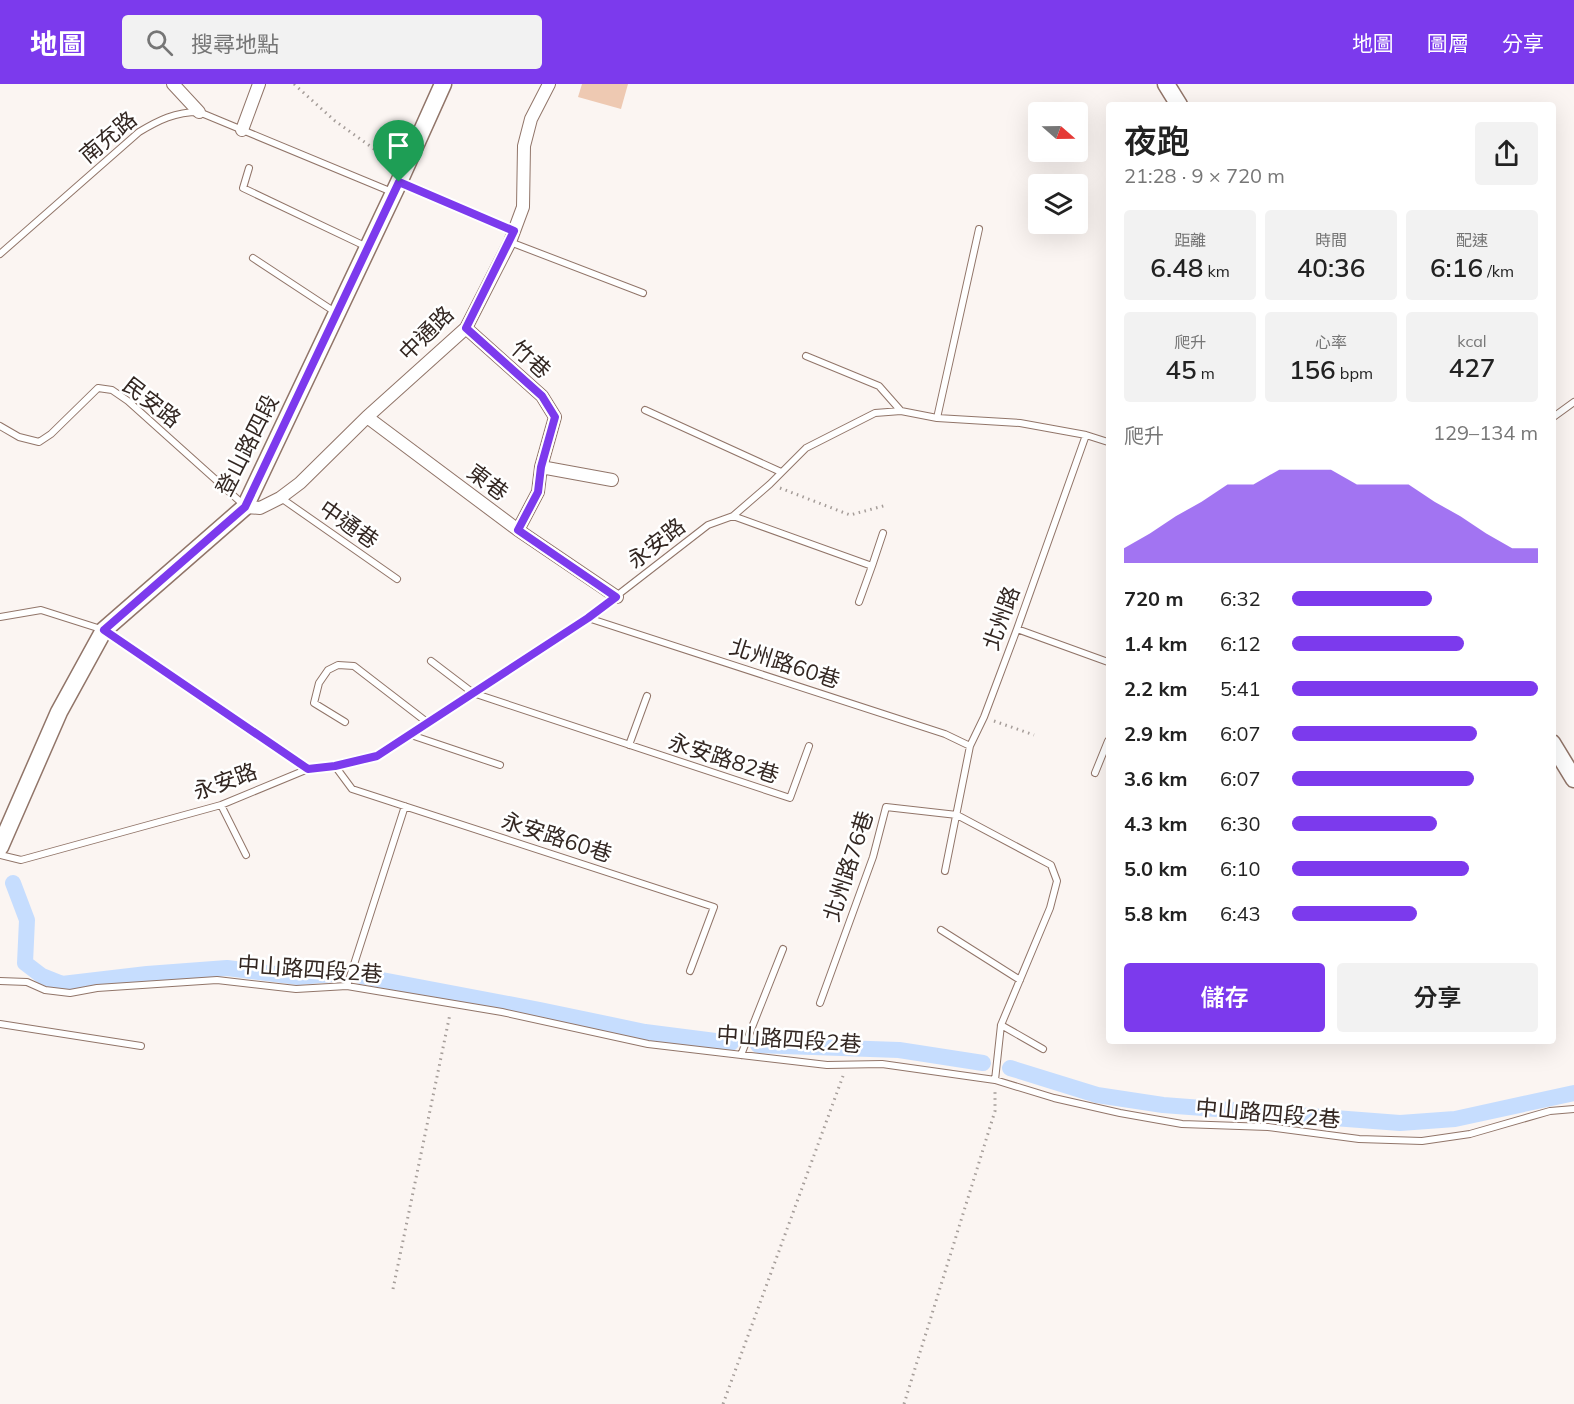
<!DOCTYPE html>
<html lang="zh-TW">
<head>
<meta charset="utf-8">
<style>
	body { margin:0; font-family:Mulish,"Noto Sans TC",sans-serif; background:#f2f2f2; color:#222; height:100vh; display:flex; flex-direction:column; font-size:22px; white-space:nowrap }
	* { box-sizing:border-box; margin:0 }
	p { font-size:20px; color:#767676 }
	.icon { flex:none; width:33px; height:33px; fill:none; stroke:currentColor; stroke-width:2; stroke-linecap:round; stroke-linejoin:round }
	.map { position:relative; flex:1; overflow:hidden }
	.panel { position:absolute; left:1106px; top:18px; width:450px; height:942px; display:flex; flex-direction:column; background:#fff; border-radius:6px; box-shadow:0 6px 24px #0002 }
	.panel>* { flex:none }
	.needle { width:39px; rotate:110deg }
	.controls { position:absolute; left:1028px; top:18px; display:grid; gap:12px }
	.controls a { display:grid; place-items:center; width:60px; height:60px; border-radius:6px; background:#fff; box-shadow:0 6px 24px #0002; font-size:30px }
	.pin { position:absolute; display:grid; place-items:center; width:51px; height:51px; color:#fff; margin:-62px -26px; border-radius:50% 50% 50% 0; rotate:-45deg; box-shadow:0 0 6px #0007 }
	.pin .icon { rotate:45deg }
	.round { display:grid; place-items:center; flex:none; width:63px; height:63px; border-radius:6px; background:#f2f2f2 }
	.overview { display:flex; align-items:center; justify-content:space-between; height:102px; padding:0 18px }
	h1 { font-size:33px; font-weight:600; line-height:45px }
	.metrics { display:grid; grid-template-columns:repeat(3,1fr); gap:9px; height:102px; padding:6px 18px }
	.metrics div { display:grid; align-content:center; border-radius:6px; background:#f2f2f2; text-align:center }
	.metrics b { font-size:26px; font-weight:600 }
	.metrics small { font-size:16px; font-weight:400 }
	.metrics p { font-size:16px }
	.chart { height:168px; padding:12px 18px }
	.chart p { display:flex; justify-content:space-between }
	.chart svg { width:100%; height:108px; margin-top:6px; fill:#7c3aed; opacity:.7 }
	.cta { display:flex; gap:12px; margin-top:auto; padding:12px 18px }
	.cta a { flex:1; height:69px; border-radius:6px; background:#7c3aed; color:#fff; font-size:24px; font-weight:600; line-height:69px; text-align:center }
	.cta a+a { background:#f2f2f2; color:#222 }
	ul { padding:0 18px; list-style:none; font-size:20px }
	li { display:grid; grid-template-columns:96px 72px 1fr; align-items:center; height:45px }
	li i { height:15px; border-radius:8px; background:#7c3aed }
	header { display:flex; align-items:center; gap:36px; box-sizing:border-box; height:84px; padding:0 30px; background:#7c3aed; color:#fff }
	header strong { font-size:28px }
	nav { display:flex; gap:33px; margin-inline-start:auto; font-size:21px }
	.search { width:420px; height:54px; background:#f2f2f2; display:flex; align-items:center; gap:15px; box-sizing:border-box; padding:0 21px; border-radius:6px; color:#767676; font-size:22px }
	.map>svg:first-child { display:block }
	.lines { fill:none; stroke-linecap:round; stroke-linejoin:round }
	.canal { stroke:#c6ddfe; stroke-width:16 }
	.building { fill:#eec9b2 }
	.service-casing { stroke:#917569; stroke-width:8 }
	.minor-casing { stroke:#917569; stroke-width:14 }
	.tertiary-casing { stroke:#917569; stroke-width:19 }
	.path { stroke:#a59d99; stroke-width:3; stroke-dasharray:1.5 4.5; stroke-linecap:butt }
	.service { stroke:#fff; stroke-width:6 }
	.minor { stroke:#fff; stroke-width:12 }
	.tertiary { stroke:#fff; stroke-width:16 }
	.route-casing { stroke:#fff; stroke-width:12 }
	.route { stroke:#7c3aed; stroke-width:8 }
	.labels { text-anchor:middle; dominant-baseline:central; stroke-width:5; stroke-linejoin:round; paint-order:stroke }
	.street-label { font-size:22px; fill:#332722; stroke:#fff }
</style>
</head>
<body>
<header>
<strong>地圖</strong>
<div class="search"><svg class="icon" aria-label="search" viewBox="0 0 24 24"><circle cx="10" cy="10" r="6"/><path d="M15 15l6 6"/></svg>搜尋地點</div>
<nav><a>地圖</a><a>圖層</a><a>分享</a></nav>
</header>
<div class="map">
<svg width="1574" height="1320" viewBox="0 0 1574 1320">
	<rect width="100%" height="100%" fill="#fbf5f2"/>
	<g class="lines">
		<path class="canal" d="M13,799L27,836L25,879L42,892L62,900L147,890L227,884L298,893L333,890
			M361,892L540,926L645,948L731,959
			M758,961L899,966L983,979
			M1010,984L1097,1011L1163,1021L1400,1039L1455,1035L1574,1009"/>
	</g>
	<path class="building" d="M582,0H628L621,25L578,13Z"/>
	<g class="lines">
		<g class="service-casing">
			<path id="service" d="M249,84L243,104L367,163
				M399,98L514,147
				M510,158L643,209
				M0,170L139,48C159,36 175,28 199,28L392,108
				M253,174L335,228
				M806,272L879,302L901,327
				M645,326L781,388
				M937,334L979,145
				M1552,334L1574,318
				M0,342L19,353L39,358L51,350L98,304L112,306L128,317L245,422
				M281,414L397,495
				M733,432L872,482L859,518
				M872,482L883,449
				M0,533L41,526L104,546L308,685
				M588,534L945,650L970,662
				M1017,545L1108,578
				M431,577L473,609L790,714L809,662
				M345,638L314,619L319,599L328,586L338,581L354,582L428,639
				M411,651L500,681
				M629,661L647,612
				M335,682L352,705L714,823L690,887
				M1095,689L1108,657
				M221,721L246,771
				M0,771L21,776L221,721L308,685L335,682L377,672L588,534L708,441L733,432L770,400L806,364L875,329L901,327L937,334L1020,339L1086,351L1108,358
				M945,787L970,662L984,633L1017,545L1086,351
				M941,846L1020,896
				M0,897L27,898L45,906L70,909L97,904L217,896L296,905L347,902L502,928L648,960L827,981L882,980L995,996L1054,1014L1120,1029L1182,1040L1268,1043L1359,1055L1422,1057L1470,1050L1550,1027L1574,1025
				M347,902L405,722
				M820,919L873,773L886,723L957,731L1051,781L1057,797L1050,824L1001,941L995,996
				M0,940L141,962
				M1001,941L1043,965
				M741,971L783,865"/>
		</g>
		<g class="minor-casing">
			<path id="minor" d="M173,0L199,28
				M242,46L259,0
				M466,244L542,312L555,333L541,383L538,408L518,446
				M367,333L518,446L617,513
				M541,383L612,396
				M245,423L260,424L280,414L300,399L367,333L466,244L510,158L523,123L524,62L531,35L549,0"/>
		</g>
		<g class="tertiary-casing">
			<path id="tertiary" d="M1166,0L1179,21
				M1552,659L1574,695
				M0,763L59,628L104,546L245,423L399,98L443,0"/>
		</g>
		<path class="path" d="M294,0L335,37L391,77
			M780,404L850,431L887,421
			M994,637L1034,651
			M393,1205L450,930
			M723,1320L843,992
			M904,1320L995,1027V1006"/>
		<use href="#service" class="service"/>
		<use href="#minor" class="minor"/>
		<use href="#tertiary" class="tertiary"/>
	</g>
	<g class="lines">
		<g class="route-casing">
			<path id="route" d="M399,98L514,147L466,244L542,312L555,333L541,383L538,408L518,446L616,513L588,534L377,672L335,682L308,685L104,546L245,423Z"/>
		</g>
		<use href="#route" class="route"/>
	</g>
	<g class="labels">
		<g class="street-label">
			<text transform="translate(108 53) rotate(-40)">南充路</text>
			<text transform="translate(426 249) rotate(-45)">中通路</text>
			<text transform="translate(531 275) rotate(42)">竹巷</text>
			<text transform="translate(152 318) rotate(38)">民安路</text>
			<text transform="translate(247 361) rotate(-63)">登山路四段</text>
			<text transform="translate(488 398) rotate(37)">東巷</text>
			<text transform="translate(349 440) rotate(35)">中通巷</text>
			<text transform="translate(656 459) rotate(-38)">永安路</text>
			<text transform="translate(1001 534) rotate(-70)">北州路</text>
			<text transform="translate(785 579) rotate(18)">北州路60巷</text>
			<text transform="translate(724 674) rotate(18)">永安路82巷</text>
			<text transform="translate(225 697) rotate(-20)">永安路</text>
			<text transform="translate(557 753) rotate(18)">永安路60巷</text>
			<text transform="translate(848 782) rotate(-72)">北州路76巷</text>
			<text transform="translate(310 885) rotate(4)">中山路四段2巷</text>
			<text transform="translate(789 955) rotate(4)">中山路四段2巷</text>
			<text transform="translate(1268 1029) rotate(5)">中山路四段2巷</text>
		</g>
	</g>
</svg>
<div class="controls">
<a><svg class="needle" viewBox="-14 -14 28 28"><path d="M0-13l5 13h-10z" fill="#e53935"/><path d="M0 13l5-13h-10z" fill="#767676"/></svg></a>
<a><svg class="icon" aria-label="layers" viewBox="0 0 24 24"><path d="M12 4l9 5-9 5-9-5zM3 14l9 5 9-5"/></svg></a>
</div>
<div class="pin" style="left:399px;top:98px;background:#1e9e55"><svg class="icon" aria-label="arrive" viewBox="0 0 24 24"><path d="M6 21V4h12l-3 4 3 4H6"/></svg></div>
<section class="panel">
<div class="overview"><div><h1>夜跑</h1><p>21:28 · 9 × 720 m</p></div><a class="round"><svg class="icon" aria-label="share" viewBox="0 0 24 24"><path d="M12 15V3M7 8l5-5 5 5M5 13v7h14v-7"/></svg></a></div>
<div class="metrics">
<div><p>距離</p><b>6.48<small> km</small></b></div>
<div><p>時間</p><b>40:36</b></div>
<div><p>配速</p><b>6:16<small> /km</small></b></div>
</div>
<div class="metrics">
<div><p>爬升</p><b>45<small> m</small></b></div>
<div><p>心率</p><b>156<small> bpm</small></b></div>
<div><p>kcal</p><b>427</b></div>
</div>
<div class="chart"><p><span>爬升</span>129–134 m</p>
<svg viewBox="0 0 160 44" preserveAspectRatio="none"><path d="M0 44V38L10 32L20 25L30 19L40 12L50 12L60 6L70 6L80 6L90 12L100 12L110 12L120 19L130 25L140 32L150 38L160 38V44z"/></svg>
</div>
<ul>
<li><b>720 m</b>6:32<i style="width:57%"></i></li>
<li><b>1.4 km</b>6:12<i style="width:70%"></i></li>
<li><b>2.2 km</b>5:41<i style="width:100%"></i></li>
<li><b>2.9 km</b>6:07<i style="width:75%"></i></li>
<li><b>3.6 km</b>6:07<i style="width:74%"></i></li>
<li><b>4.3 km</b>6:30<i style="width:59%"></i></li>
<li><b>5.0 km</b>6:10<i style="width:72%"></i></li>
<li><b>5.8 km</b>6:43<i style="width:51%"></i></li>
</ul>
<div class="cta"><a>儲存</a><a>分享</a></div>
</section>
</div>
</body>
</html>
